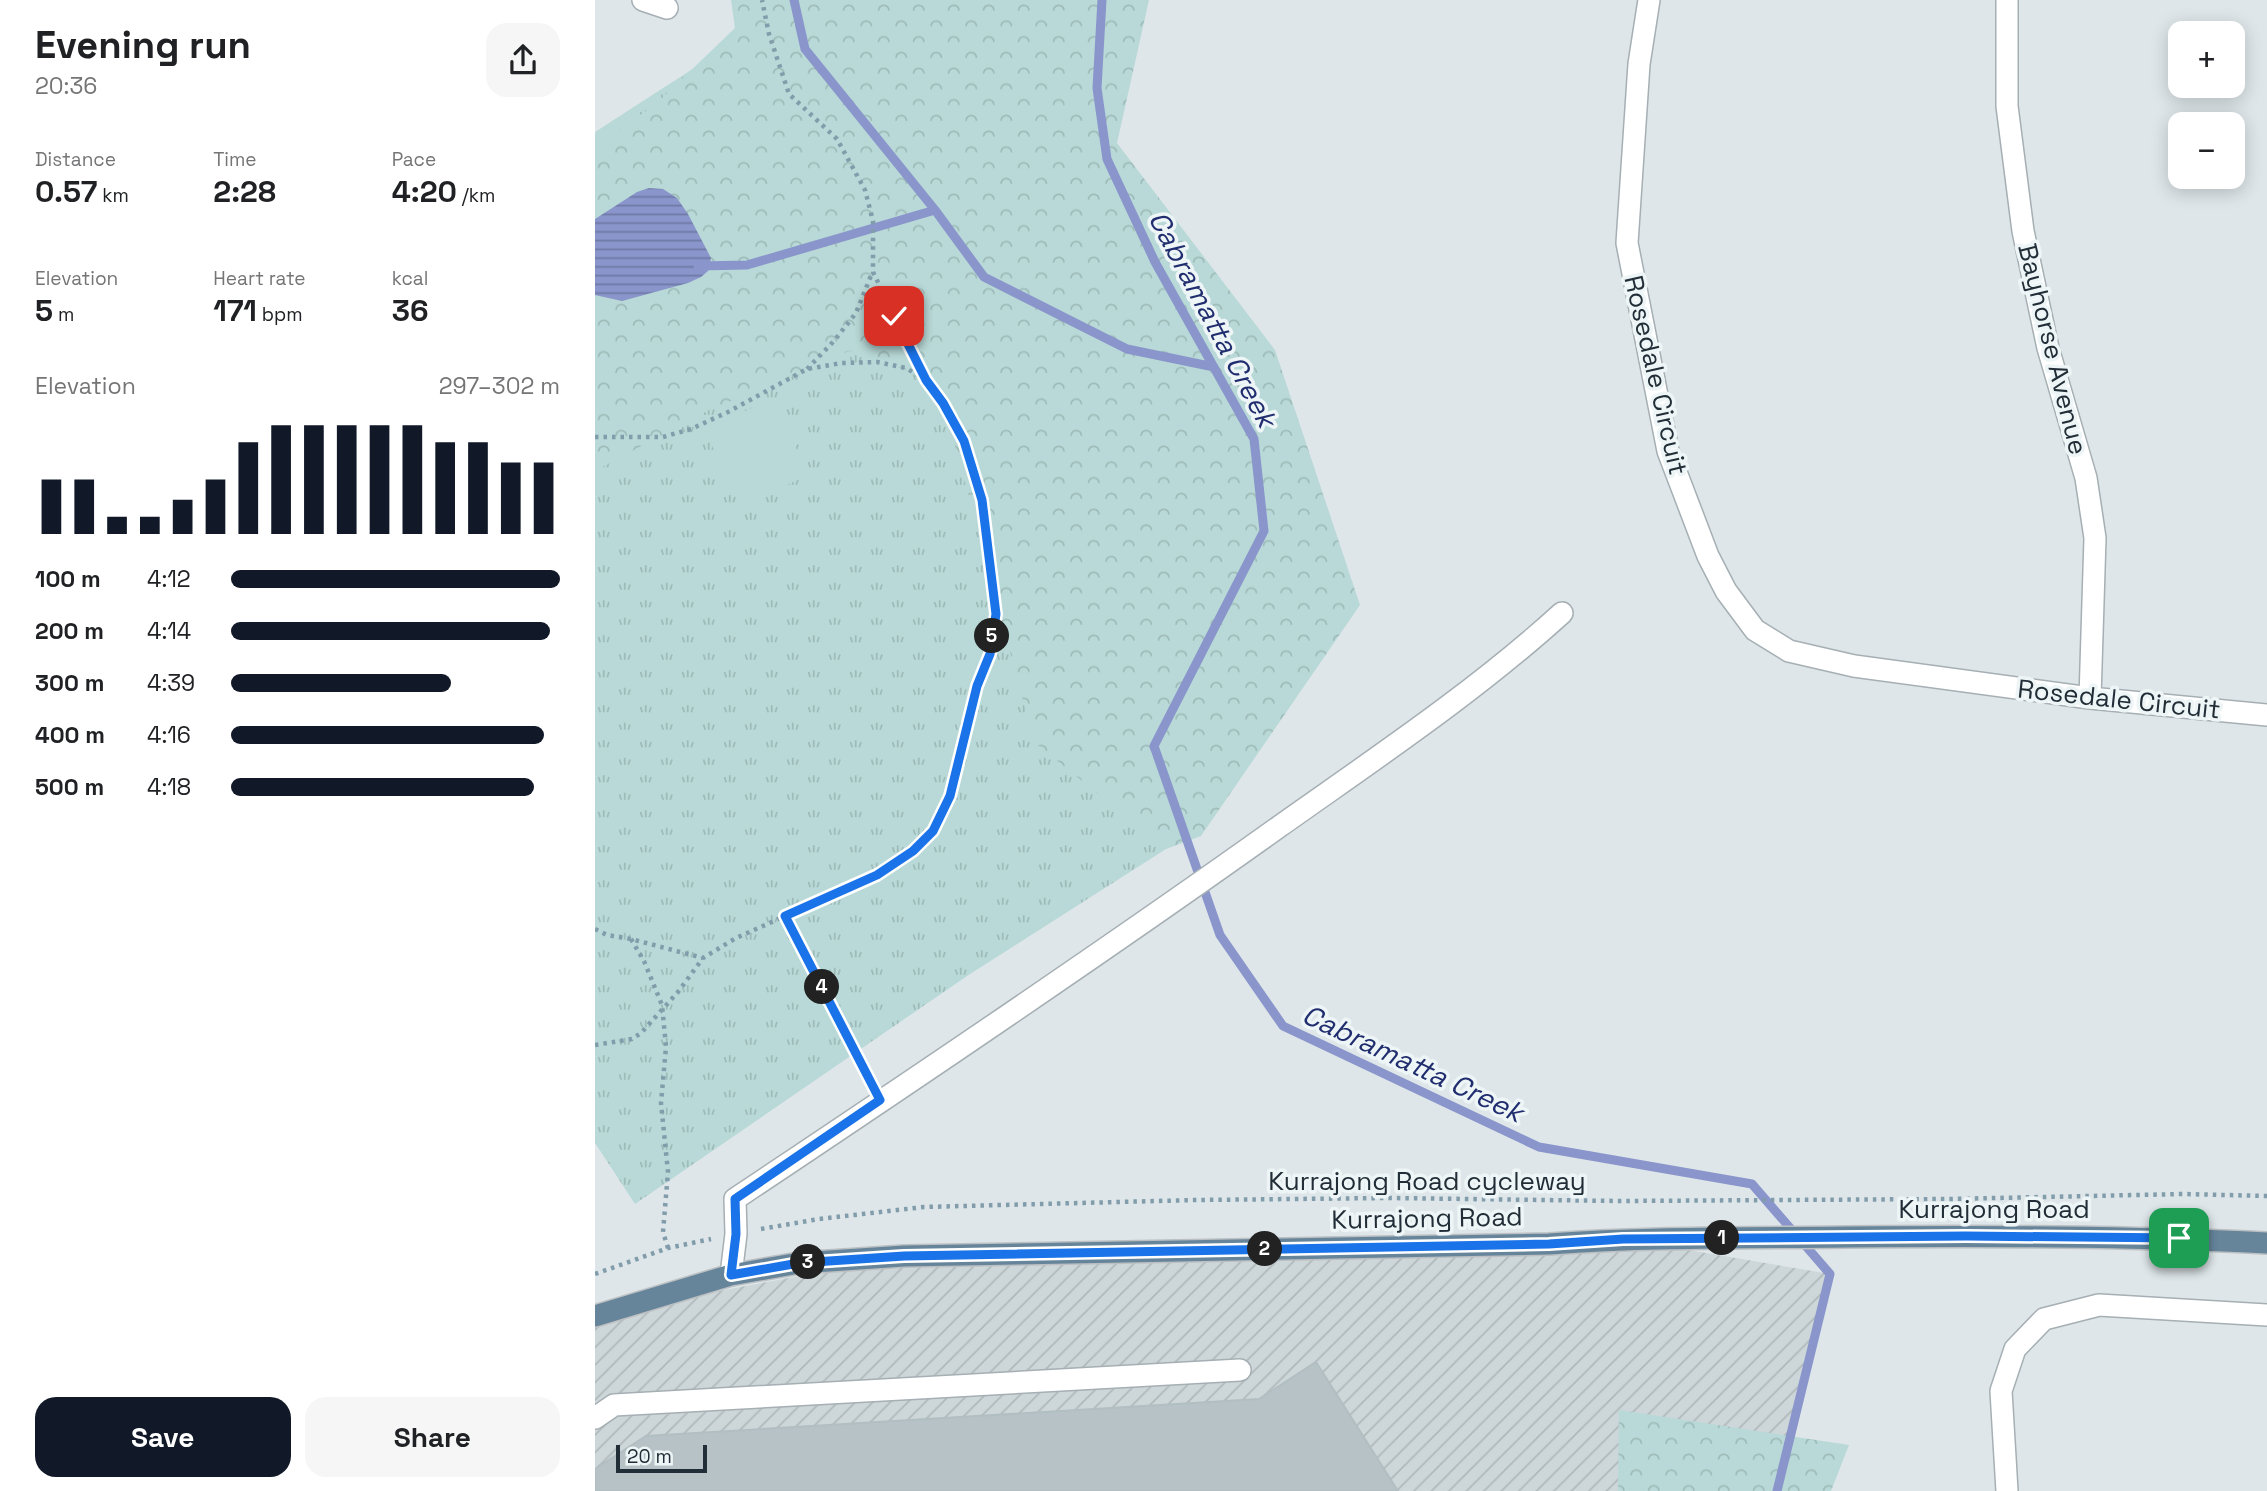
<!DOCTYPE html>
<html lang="en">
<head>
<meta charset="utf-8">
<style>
	body { margin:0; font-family:"Space Grotesk",sans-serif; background:#f6f6f6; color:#202124; height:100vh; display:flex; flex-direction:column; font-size:26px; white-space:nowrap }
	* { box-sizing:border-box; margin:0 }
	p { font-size:23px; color:#757577 }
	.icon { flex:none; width:38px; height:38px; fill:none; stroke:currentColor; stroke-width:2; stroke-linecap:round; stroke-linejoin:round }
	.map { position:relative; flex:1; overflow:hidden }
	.details { display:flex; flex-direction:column; background:#fff; width:595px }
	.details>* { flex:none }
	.controls { position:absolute; left:1573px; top:21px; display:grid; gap:14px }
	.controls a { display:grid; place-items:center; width:77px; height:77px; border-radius:14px; background:#fff; box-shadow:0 4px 18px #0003; font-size:35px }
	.scale { position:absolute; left:21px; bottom:18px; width:91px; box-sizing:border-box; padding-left:7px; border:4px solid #212e37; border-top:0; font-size:19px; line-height:24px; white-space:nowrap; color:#212e37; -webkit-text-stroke:5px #eef5f6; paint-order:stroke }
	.pin { position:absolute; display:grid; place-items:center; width:60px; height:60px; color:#fff; margin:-30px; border-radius:14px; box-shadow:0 4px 10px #0006 }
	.km { position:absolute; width:35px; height:35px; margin:-18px; border-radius:50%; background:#222; color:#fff; font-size:19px; line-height:35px; text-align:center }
	.round { display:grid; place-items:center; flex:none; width:74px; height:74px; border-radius:21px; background:#f6f6f6 }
	.head { display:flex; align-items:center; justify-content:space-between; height:119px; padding:0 35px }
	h1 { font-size:38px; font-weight:700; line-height:52px }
	.figures { display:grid; grid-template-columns:repeat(3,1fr); gap:10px; height:119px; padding:7px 35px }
	.figures div { display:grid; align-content:center }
	.figures b { font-size:30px; font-weight:700 }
	.figures small { font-size:19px; font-weight:400 }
	.figures p { font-size:19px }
	.chart { height:196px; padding:14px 35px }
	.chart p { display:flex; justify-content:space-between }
	.chart svg { width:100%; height:126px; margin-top:7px; stroke:#111827; stroke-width:6 }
	.action { display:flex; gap:14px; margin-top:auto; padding:14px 35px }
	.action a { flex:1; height:80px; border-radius:21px; background:#111827; color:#fff; font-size:28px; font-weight:700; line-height:80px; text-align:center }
	.action a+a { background:#f6f6f6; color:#202124 }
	ul { padding:0 35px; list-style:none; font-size:23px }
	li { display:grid; grid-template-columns:112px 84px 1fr; align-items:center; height:52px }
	li i { height:18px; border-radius:9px; background:#111827 }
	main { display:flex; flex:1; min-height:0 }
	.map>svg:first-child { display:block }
	.industrial { fill:url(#industrial-furrows) }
	.grass { fill:url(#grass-tufts) }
	.forest { fill:url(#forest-crowns) }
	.garden { fill:#b8d9d7 }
	.water { fill:url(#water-rules) }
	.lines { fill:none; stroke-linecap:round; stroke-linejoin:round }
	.stream { stroke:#8995cb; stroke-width:9 }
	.building { fill:#b7c2c6; stroke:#b1bec2; stroke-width:2 }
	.minor-casing { stroke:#a5afb4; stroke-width:24 }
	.major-casing { stroke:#bcc0c3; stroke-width:24 }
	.path { stroke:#819caa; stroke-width:4.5; stroke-dasharray:3.5 5; stroke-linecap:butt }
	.minor { stroke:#fff; stroke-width:21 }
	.major { stroke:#66859b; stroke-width:21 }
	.route-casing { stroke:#fff; stroke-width:14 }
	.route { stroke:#1a73e8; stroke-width:9 }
	.labels { text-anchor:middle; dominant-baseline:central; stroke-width:7; stroke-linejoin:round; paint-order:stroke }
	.street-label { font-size:26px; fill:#212e37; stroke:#eef5f6 }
	.water-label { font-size:28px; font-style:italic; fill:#202d6e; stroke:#eef5f6 }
</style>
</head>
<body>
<main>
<section class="details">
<div class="head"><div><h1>Evening run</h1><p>20:36</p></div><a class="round"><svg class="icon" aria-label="share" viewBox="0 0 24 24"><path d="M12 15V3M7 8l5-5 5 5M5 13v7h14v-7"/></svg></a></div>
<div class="figures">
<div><p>Distance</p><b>0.57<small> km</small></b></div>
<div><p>Time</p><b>2:28</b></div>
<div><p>Pace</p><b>4:20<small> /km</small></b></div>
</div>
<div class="figures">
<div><p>Elevation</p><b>5<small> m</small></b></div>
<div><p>Heart rate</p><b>171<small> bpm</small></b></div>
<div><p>kcal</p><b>36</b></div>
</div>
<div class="chart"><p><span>Elevation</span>297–302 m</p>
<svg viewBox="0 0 160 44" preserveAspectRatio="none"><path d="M5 44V25M15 44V25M25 44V38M35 44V38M45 44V32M55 44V25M65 44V12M75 44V6M85 44V6M95 44V6M105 44V6M115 44V6M125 44V12M135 44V12M145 44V19M155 44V19"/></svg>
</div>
<ul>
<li><b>100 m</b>4:12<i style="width:100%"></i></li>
<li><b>200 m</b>4:14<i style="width:97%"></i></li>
<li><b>300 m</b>4:39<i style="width:67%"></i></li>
<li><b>400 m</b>4:16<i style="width:95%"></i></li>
<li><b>500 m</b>4:18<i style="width:92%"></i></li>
</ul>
<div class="action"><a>Save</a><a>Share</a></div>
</section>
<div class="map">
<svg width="1672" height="1491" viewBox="0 0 1672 1491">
	<defs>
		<pattern id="industrial-furrows" width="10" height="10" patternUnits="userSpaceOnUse" patternTransform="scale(1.75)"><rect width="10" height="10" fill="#cdd6d8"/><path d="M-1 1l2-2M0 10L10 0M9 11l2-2" fill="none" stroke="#b0b8ba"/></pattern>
		<pattern id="grass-tufts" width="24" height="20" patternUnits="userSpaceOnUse" patternTransform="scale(1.75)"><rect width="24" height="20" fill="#b8d9d7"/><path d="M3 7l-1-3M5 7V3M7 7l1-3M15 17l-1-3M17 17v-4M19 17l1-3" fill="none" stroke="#9ebbb9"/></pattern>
		<pattern id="forest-crowns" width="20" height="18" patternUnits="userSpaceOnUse" patternTransform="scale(1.75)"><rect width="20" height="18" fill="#b8d9d7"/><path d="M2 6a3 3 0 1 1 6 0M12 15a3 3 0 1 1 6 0" fill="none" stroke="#9ebbb9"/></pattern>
		<pattern id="water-rules" width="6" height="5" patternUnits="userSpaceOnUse" patternTransform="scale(1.75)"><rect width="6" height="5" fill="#8995cb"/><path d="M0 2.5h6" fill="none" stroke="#707aa6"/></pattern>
	</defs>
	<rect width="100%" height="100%" fill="#dee6e9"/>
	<path class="industrial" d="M1028,1239L1235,1274L1182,1491H0V1316L3,1314L309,1256Z"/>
	<path class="grass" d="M158,30L590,649L571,849L375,974L40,1204L0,1143V132Z"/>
	<path class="forest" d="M136,0H554L522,143L680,350L765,605L606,836L571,849L439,742L343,380L254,351L112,411L0,471V147L62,103L140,28Z
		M1024,1410L1254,1445L1236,1491H1023Z"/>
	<path class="garden" d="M176,398L214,474L148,507L110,432Z"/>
	<path class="water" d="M54,188L68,189L82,198L93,214L116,258L113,271L106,277L93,283L27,301L0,295V219L42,192Z"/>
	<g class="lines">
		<path class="stream" d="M199,0L210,49L340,210L389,277L532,349L619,367
			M507,0L502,88L512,159L560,262L659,439L669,531L559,746L625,935L688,1026L944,1147L1157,1184L1235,1274L1182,1491
			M103,266L152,265L340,210"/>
	</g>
	<path class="building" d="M721,1362L803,1491H0V1469L51,1436L664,1399Z"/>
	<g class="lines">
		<g class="minor-casing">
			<path id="minor" d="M48,0L72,8
				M1054,0L1044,64L1032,243L1073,451L1113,556L1131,591L1160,630L1194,651L1259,666L1495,698L1672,715
				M1412,0V106L1428,231L1453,348L1491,478L1500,538L1495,698
				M136,1275L141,1234L140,1199C323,1077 506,954 685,826C781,758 880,692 967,613
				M0,1418L19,1405L645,1370
				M1412,1491L1406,1391L1420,1349L1449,1319L1504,1305L1672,1315"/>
		</g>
		<g class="major-casing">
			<path id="major" d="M0,1316L136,1275L204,1263L309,1256L954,1244C1053,1237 1152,1238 1252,1237C1392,1236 1532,1236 1672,1243"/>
		</g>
		<path class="path" d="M212,369L239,341L261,313L277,273
			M0,437H68L96,429L133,412L212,369L247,363L282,362L311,368L331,380
			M190,916L275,1080
			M0,929L12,935L36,939L108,958
			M36,939L49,961L67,1005L71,1047L66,1103L73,1172L68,1232L73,1248
			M0,1045L37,1039L46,1033L83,992L108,958L141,938L282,875L318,851L338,831L355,796L382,686L395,654L401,614L389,513L387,500L369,441L348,403L331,380L278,272V221L270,190L242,139L194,94L174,34L167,0
			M166,1229L224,1219L329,1207L601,1200L795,1198L1024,1201L1354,1199L1588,1194L1672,1196
			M0,1274L73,1248L116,1239"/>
		<use href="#minor" class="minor"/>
		<use href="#major" class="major"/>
	</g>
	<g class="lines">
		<g class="route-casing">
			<path id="route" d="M299,316L331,380L348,403L369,441L387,500L401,614L395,654L382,686L355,796L338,831L318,851L282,875L190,916L285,1100L140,1199L141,1234L136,1275L204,1263L309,1256L954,1244L1028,1239L1371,1236L1584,1238"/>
		</g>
		<use href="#route" class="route"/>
	</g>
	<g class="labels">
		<g class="street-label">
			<text transform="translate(1458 349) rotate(76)">Bayhorse Avenue</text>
			<text transform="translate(1061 375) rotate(77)">Rosedale Circuit</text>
			<text transform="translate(1524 699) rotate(6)">Rosedale Circuit</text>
			<text x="832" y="1181">Kurrajong Road cycleway</text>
			<text x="1399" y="1209">Kurrajong Road</text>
			<text transform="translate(832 1218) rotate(-1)">Kurrajong Road</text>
		</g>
		<g class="water-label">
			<text transform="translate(618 319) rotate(62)">Cabramatta Creek</text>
			<text transform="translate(818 1063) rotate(25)">Cabramatta Creek</text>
		</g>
	</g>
</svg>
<div class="controls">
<a>+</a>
<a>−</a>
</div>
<div class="scale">20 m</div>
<div class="pin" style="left:1584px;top:1238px;background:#1e9e55"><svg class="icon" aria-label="arrive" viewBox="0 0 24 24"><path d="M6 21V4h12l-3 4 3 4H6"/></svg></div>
<div class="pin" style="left:299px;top:316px;background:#d93025"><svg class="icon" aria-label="check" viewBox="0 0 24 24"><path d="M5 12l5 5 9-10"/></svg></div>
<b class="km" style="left:1127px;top:1238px">1</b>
<b class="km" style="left:670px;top:1249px">2</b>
<b class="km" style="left:213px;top:1262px">3</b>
<b class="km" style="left:227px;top:987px">4</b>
<b class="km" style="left:397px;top:636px">5</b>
</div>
</main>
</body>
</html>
